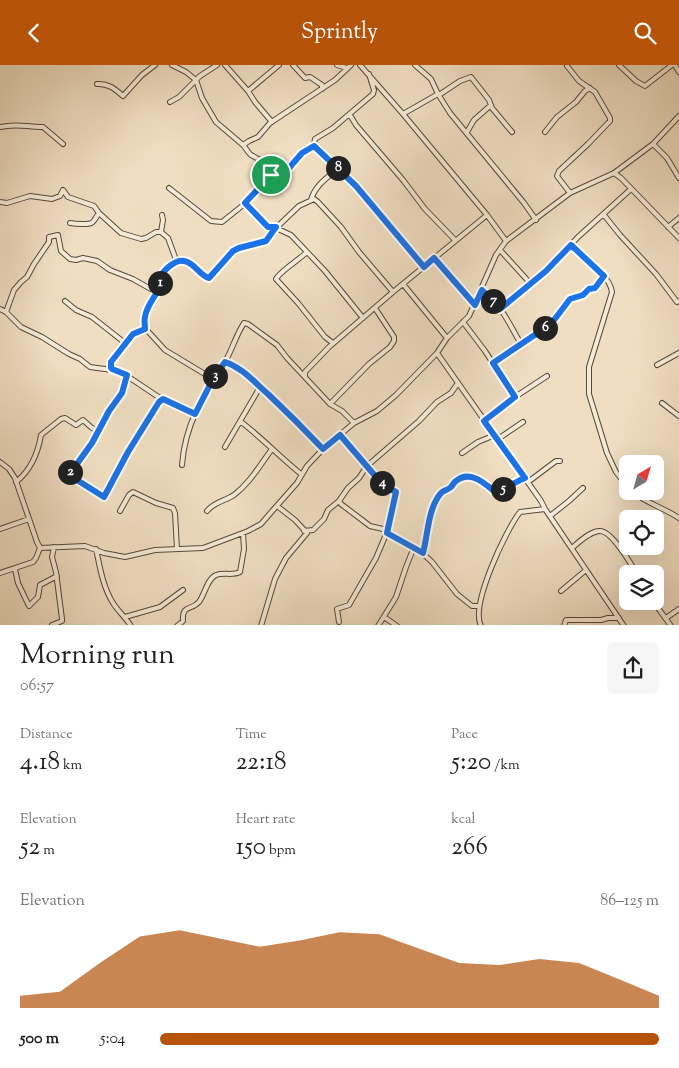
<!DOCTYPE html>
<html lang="en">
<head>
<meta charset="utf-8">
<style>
	body { margin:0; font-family:"Sorts Mill Goudy",serif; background:#f6f6f6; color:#202124; height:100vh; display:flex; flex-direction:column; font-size:19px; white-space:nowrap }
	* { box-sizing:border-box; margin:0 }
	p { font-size:16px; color:#757577 }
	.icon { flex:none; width:28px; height:28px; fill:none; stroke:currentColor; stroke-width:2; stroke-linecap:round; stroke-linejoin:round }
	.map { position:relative; height:560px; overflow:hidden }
	.sheet { display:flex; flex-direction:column; background:#fff; flex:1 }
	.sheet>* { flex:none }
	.needle { width:32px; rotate:37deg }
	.buttons { position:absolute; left:619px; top:390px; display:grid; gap:10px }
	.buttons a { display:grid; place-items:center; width:45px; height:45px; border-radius:8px; background:#fff; box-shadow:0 5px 20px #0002; font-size:25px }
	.pin { position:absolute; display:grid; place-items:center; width:42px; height:42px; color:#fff; margin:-21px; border:2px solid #fff; border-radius:50%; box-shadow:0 1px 5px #0007 }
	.km { position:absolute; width:25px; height:25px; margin:-12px; border-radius:50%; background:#222; color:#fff; font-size:14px; line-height:25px; text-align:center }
	.round { display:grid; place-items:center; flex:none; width:52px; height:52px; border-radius:8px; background:#f6f6f6 }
	.overview { display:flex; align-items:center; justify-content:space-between; height:85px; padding:0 20px }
	h1 { font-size:28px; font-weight:600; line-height:38px }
	.stats { display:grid; grid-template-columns:repeat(3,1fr); gap:8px; height:85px; padding:5px 20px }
	.stats div { display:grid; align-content:center }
	.stats b { font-size:25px; font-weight:600 }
	.stats small { font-size:14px; font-weight:400 }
	.stats p { font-size:14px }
	.chart { height:140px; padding:10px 20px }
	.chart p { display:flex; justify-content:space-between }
	.chart svg { width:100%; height:90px; margin-top:5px; fill:#b45309; opacity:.7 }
	ul { padding:0 20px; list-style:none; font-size:16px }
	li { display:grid; grid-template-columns:80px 60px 1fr; align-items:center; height:38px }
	li i { height:12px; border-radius:6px; background:#b45309 }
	header { display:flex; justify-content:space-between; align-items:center; height:65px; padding:0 20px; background:#b45309; color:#fff; font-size:22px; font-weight:600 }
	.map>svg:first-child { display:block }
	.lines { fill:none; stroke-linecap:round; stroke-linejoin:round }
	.minor-casing { stroke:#554a3c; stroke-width:6 }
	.minor { stroke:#f5ead7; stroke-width:4 }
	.route-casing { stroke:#fff; stroke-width:10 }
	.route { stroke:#1a73e8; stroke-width:6 }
</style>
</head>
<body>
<header><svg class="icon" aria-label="back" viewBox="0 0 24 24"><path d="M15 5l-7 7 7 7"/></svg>Sprintly<svg class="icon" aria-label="search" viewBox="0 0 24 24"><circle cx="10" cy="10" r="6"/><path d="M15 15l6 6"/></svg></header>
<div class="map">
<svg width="679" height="561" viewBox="0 0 679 561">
	<rect width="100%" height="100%" fill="#f0dec2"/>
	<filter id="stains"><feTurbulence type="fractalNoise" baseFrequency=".004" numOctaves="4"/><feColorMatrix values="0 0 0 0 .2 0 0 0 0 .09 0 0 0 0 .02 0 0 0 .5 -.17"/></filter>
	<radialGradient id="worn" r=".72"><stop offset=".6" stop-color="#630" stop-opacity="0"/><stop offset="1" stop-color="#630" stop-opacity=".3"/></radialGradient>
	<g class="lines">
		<g class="minor-casing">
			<path id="minor" d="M172,0L186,7L196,15L202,33L216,57L243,80L249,76L258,72L270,58L335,15L351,0
				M225,0L248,26
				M293,0L305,13L310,12L322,20V24
				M337,0L347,3
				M360,0L403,49L487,150L506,176
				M415,0L431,14L438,29L450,48L524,138L536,155
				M619,0L636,16L645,21L672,0
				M675,0L679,7
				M567,1L579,16L595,27L610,53V56L588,79L559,106L557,111L570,128
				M369,9L374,25L373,29L333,63L315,74L314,79C320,92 337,100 347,111C374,140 398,171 424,202
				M97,19C108,18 115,24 123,31L142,10L155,0
				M439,30L460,16L471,12L489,35L492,43L512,67
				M170,37L179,32L200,11L217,0
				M403,49L438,29
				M350,50L356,60L403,115L425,144L455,175
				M272,57L255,37L248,26L279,0
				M0,62C17,58 26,62 43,62L63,79
				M467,67L474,55L491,40
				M545,67L557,52L576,37L585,26L590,23
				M653,79L667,93L679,113
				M243,80C246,83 248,88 251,90C263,96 264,97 271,110
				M614,108L621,113L679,173
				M169,123L211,156L222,157L247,137L271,110L278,105L289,103L302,88L315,81
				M311,135C315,120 328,112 339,103
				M0,137L7,138L30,131L52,134L60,131L63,125L68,132L94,141L99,148L121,168L141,174L146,173L156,167H161L168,173L175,192L178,196
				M245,138L268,162L276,163L291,170L325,206L363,253
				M604,150L620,170L656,209L677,237L679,236
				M70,158C75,159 77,159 83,159C94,159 92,158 99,148
				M668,162L679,153
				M161,167L163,155L162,150
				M571,180C582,191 610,210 612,227L589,302V329L607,388L616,407L628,422
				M500,185L530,218
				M307,187C300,194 279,207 276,214L298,238L325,272L333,278
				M434,193L475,240
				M403,219L447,273
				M482,225C503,242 508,257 521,279
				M65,236L76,245L92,252L125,278
				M0,244L6,247L21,262L42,272L69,289L80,294L90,302L112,305L127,311L160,333L195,349
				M500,244L546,206L578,172L631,124
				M6,247L14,225L21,217L27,212L34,199L49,177V172L58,170L61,186L70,194L76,195L83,193L97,196L110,205L133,214L156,227
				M463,257L485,286L515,332
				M225,297C243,302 254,317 268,329C287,347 305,365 323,384
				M493,298L551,259L570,234L583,230L589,224L595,223L604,211
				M657,300L679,288
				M112,305L111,303C111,292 125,275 134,268C138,266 142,266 145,263
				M127,311L122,328L109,346L92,378L69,409L71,411L104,432L128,387L159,337L163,334
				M305,311V307L329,282L393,227L487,150
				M213,314L165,285L145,263V252L153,231L159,224L160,213L170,202L176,197L183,195L187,197L203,211L209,213L233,186L239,183L253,180L268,175L276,163L299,141L314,134L318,137L341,162L359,187L393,227
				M662,338L679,351
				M330,339L369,299L390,282L394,276V272L375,243
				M240,356C262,373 280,392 301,409
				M485,356L515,332L547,311
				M498,374L523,357
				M225,382L260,322
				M462,388L478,377L495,370
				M0,397L9,404L15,413L37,477L40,483L85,481L104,488L125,492L155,485L203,483L248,466L261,459L274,444L297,418L307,401L323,384L354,358L377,346L396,330L437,288
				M182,400C185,359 203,331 225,297C232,285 236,270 244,258L248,259L277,280L287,293L330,339L342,346L354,358
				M16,417C31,405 38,388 41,370L61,354L65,353L76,360L83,355L92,363L98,365
				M528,417L556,396H560
				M631,426C646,438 664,443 679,453
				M339,436L341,439L370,461L383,464L420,486L432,497L457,529L472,541H479
				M120,446L129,430L133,427L156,438L173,443L175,448L177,484
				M207,446C214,437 225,436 234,430C250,418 260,400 272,384
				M550,451L569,436L583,423
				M0,464L29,454
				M304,466L313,465L324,454L328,445L339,436L348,423L359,413L367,401L419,356L437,337L451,328L458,318
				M572,483C579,477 589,467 599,466C611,464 631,499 637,509
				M96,484C100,503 103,522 113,538C118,546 126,553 131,561
				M423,488C428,469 428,443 441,428C444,425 448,425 451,422C453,421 454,418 456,416C469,405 483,418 494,426L506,423L525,413
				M15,504L18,518L29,541L38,532L40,520L57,511
				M0,508L33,497L36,493L40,483
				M561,526L586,505
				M653,536L671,561
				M125,552L160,542L183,525
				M384,552L397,561
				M666,553L679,544
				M601,555L608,553H619
				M339,557L337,544L349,540L376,493L387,467L396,429L395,425L383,420L340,370
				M52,560L62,556V554L56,507L52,492L54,482
				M177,561L183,556C182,539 191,546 199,537C205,529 207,514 216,510C224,507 232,511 240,507L244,484L243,468
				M261,561L275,514L286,493L307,468L295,455L277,441
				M378,561L396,532L406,502L414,482
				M481,561C470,540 506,465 520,447L545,444
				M564,561L566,555H602
				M624,561L545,444L541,436L437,288L447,273L469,251L496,190L506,176L570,128L614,108L653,79L679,51"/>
		</g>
		<use href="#minor" class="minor"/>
	</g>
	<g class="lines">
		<g class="route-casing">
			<path id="route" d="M314,81L356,121L424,202L434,193L475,240L482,225L500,244L546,206L571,180L604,211L595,223L589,224L583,230L570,234L551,259L493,298L515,332L484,356L525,413C514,417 506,425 494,426C483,417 469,405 456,416C454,417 452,421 451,422C448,425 444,425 441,428C428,443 428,469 423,488L387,468L396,427L383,420L340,370L323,384C305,365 287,347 268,329C254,317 243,303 225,297L213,314L195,349L163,334L159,337L128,387L104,432L69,410L92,378L109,346L122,328L127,310L112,304L111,303V297L133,269L145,264C145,260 144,256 145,252C146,242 154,233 159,224C161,220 158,217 160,213C163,205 176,194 184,196C194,197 200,211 209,213L233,186L239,183L266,176L276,162H268L245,138L271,110L278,105L289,103L302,88Z"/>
		</g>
		<use href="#route" class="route"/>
	</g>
	<rect width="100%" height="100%" filter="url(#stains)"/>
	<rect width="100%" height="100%" fill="url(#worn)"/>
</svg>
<div class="buttons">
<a><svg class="needle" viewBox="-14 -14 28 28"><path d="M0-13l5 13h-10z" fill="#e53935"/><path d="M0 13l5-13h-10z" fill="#757577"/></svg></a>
<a><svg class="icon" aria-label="locate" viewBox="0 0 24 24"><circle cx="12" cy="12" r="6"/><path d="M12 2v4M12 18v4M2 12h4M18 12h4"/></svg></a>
<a><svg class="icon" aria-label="layers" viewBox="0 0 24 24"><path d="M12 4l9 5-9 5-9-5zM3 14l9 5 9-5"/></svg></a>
</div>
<div class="pin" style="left:271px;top:110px;background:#1e9e55"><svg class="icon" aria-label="arrive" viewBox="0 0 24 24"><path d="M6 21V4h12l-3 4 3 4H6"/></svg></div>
<b class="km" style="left:160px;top:218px">1</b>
<b class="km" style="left:70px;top:407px">2</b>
<b class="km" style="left:215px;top:311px">3</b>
<b class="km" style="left:382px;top:418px">4</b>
<b class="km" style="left:503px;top:424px">5</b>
<b class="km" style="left:545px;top:263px">6</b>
<b class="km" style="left:493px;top:236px">7</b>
<b class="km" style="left:338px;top:103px">8</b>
</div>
<section class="sheet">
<div class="overview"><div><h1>Morning run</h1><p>06:57</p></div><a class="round"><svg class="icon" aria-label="share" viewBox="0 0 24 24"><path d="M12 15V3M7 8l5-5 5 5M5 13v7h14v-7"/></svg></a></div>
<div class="stats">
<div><p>Distance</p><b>4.18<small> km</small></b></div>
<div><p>Time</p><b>22:18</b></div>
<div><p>Pace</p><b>5:20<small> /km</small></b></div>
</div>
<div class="stats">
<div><p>Elevation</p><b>52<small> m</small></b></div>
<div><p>Heart rate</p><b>150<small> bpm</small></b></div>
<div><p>kcal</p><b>266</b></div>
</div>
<div class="chart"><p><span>Elevation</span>86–125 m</p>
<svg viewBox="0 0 160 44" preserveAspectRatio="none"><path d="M0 44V38L10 36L20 22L30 9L40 6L50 10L60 14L70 11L80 7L90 8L100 15L110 22L120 23L130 20L140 22L150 30L160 38V44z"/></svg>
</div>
<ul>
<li><b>500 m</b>5:04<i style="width:100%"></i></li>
</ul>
</section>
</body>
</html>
